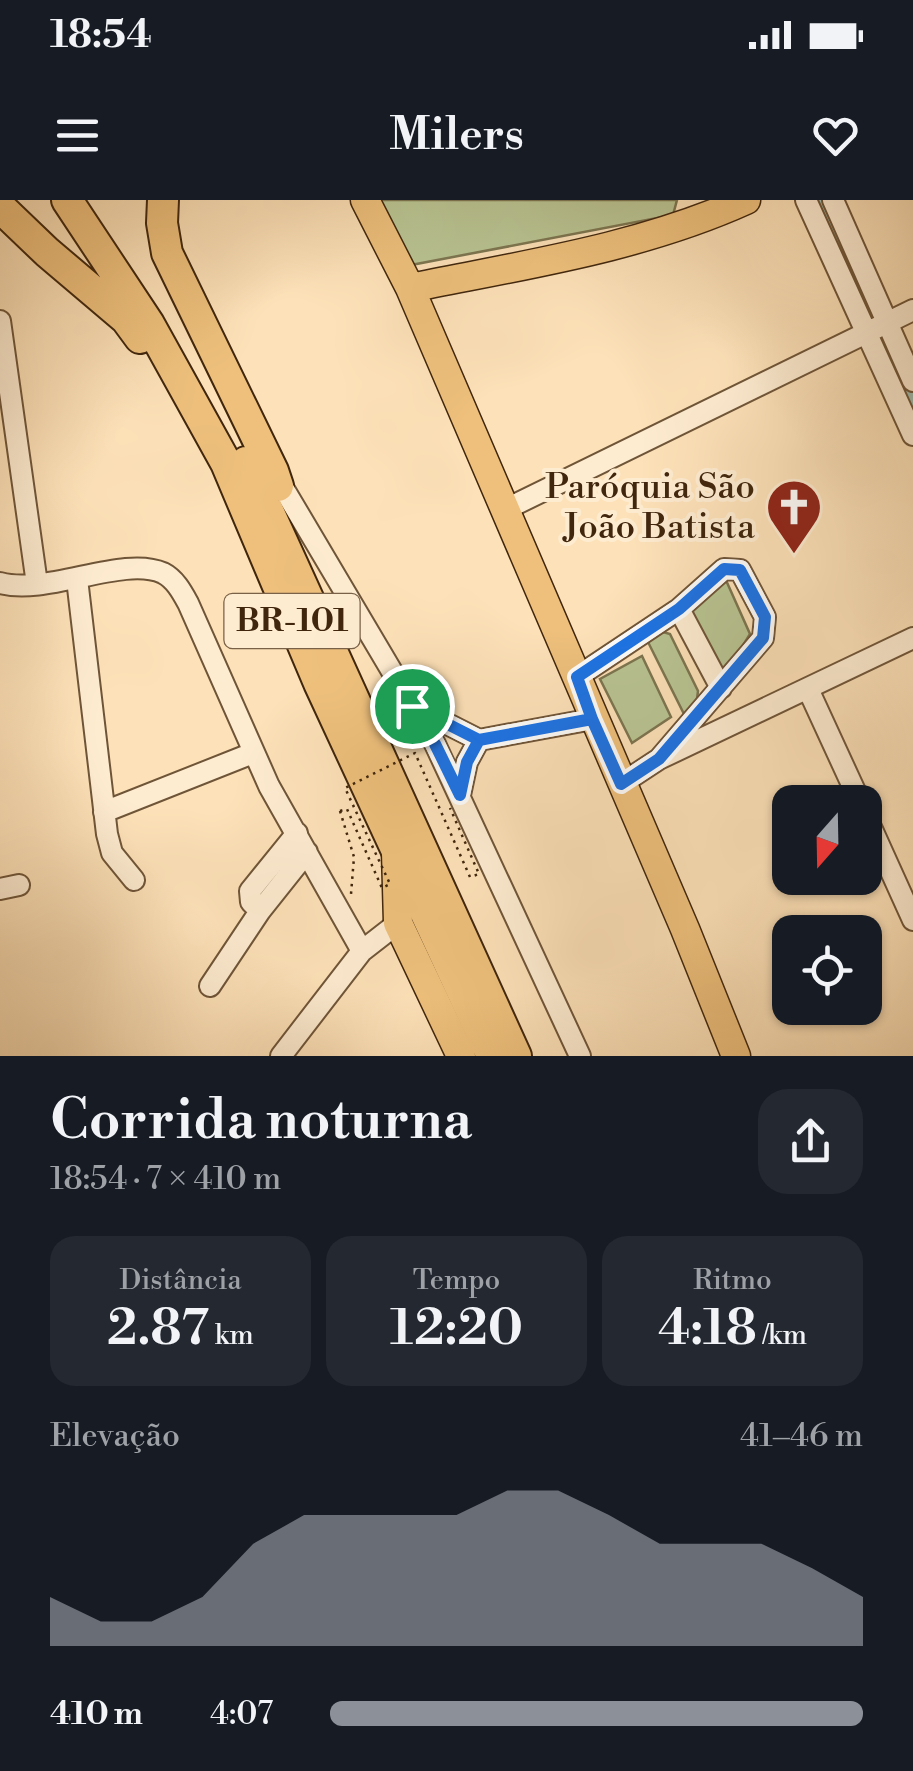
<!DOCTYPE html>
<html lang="pt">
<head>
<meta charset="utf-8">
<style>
	body { margin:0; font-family:"Libre Bodoni",serif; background:#242831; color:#f1f3f6; height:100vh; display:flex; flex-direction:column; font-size:38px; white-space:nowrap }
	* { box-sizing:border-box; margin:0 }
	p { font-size:32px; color:#9ea1a6 }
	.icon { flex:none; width:55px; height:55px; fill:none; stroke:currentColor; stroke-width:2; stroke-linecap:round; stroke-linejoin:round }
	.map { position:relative; height:856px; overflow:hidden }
	.drawer { display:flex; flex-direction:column; background:#171b24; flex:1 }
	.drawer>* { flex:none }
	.needle { width:65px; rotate:200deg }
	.controls { position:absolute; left:772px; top:585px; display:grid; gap:20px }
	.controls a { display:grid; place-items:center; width:110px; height:110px; border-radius:20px; background:#171b24; box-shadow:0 2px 8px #0004; font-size:50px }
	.pin { position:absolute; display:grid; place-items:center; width:85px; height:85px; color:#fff; margin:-42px; border:5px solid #fff; border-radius:50%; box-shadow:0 2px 10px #0007 }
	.round { display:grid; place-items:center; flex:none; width:105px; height:105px; border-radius:30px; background:#242831 }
	.overview { display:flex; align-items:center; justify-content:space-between; height:170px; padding:0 50px }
	h1 { font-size:55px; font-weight:600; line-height:75px }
	.metrics { display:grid; grid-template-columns:repeat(3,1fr); gap:15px; height:170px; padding:10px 50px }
	.metrics div { display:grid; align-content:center; border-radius:25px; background:#242831; text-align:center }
	.metrics b { font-size:50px; font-weight:600 }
	.metrics small { font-size:28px; font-weight:400 }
	.metrics p { font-size:28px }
	.chart { height:280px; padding:20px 50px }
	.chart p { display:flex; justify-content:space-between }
	.chart svg { width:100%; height:180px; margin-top:10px; fill:#8c9099; opacity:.7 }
	ul { padding:0 50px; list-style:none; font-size:32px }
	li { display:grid; grid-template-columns:160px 120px 1fr; align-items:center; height:75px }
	li i { height:25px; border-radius:12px; background:#8c9099 }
	.status { display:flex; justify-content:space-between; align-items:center; height:70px; padding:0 50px; background:#171b24; direction:ltr }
	.status svg { height:28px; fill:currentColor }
	header { display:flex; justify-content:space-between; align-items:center; height:130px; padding:0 50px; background:#171b24; font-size:45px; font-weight:600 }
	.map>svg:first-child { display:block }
	.green { fill:#b9c493; stroke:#7c7550; stroke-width:2.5 }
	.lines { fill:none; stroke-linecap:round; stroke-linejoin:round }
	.canal { stroke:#9fbdb1; stroke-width:18 }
	.minor-casing { stroke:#6f5538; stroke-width:24 }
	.major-casing { stroke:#40260d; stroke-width:31 }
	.highway-casing { stroke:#40260d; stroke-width:34 }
	.path { stroke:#40260d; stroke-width:2.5; stroke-dasharray:2.5 5; stroke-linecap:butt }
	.minor { stroke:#feecd1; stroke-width:20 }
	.major { stroke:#eec07c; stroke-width:28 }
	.highway { stroke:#eec07c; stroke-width:30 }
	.path-bridge { stroke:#40260d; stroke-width:2.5; stroke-dasharray:2.5 5; stroke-linecap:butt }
	.route-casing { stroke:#fff; stroke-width:20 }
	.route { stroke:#1a73e8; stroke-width:12 }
	.labels { text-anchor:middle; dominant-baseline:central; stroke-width:8; stroke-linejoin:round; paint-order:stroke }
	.shield { fill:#feecd1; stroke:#796148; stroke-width:2.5 }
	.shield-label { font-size:32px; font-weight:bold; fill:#40260d }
	.poi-label { font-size:35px; fill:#40260d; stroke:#feecd1; text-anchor:end }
</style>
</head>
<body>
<div class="status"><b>18:54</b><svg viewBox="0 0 49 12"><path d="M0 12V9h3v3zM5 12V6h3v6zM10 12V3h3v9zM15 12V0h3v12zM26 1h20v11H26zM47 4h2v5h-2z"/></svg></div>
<header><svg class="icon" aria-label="menu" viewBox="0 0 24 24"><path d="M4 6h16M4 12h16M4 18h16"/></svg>Milers<svg class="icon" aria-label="heart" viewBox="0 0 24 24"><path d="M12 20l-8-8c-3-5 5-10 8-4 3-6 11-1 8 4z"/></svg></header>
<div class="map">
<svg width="913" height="856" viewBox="0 0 913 856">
	<rect width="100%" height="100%" fill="#fde1b8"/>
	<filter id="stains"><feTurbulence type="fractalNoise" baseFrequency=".002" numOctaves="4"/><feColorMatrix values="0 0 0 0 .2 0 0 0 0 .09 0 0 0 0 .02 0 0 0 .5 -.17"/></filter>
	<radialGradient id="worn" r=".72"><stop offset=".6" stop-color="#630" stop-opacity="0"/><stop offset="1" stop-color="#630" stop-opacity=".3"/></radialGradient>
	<path class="green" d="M377,0H677L673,15L411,65Z
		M725,378L750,434L731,465L718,477L688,412Z
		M663,432L670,434L698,491L697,499L685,516L648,442Z
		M642,456L671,517L632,543L600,479Z"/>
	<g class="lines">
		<path class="canal" d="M819,0L913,208"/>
		<g class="minor-casing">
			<path id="minor" d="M806,0L913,235
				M833,0L913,181
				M0,121L37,384
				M275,274L435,544L580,856
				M504,310L913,110
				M77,379L107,634L112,653L134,680
				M0,383C47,396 123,355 163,373C175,379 182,392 188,403L269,586L362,751
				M679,409L721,488
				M577,477L679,409L724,369L740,370L765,417L763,438L659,559
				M808,489L860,602
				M414,507L479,540L593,519
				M621,584L659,559L913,438
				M460,595L467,562L479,540
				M104,612L253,553
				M865,614L913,720
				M0,689L19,685
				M260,711L251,702L250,691L297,633
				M210,786L260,711L307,652
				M281,856L362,751L398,723"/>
		</g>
		<g class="major-casing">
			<path id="major" d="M365,0L410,88L685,729L736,856
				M410,88C523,65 640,48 746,0
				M396,652L398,723L461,856"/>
		</g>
		<g class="highway-casing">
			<path id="highway" d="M67,0L149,124L226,263L319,483L492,856
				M163,0L162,23L167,53L273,271L278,286
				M0,7L47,52L126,119L140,138
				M246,262L516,856"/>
		</g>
		<path class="path" d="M340,611L354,657L351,694"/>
		<use href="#minor" class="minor"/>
		<use href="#major" class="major"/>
		<use href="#highway" class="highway"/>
		<path class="path-bridge" d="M340,611L347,609L382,688L390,684L345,588L415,553L470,677L479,674L450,608"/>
	</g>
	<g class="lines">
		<g class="route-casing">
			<path id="route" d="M412,506L479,540L592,519L621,584L659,559L763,438L765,417L740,370L724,369L679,409L577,477L592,519L479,540L467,562L460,595L435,544L412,506"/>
		</g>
		<use href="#route" class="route"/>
	</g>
	<defs>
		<g id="church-pin" transform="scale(2.875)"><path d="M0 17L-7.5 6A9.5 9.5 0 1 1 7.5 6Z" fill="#8f2418" stroke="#feecd1"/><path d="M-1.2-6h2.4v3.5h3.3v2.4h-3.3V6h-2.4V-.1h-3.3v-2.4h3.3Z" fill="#fff"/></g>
	</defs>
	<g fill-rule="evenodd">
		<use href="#church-pin" x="794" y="307"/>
	</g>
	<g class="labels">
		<rect class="shield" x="224.5" y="394" width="135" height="54" rx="8"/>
		<g class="shield-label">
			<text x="292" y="421">BR-101</text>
		</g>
		<g class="poi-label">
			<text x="755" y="287">Paróquia São<tspan x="755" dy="40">João Batista</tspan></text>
		</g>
	</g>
	<rect width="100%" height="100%" filter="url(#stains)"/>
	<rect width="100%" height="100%" fill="url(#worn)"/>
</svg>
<div class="controls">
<a><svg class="needle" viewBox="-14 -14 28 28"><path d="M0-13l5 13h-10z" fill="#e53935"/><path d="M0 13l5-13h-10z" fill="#9ea1a6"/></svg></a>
<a><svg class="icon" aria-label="locate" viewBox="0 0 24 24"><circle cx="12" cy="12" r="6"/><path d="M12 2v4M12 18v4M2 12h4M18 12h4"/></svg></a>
</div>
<div class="pin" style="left:412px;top:506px;background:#1e9e55"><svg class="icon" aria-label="arrive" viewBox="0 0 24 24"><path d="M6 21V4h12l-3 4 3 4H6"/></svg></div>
</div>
<section class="drawer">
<div class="overview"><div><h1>Corrida noturna</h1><p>18:54 · 7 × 410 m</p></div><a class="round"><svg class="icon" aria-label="share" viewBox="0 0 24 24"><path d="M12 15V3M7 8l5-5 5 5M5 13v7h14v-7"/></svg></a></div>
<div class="metrics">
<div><p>Distância</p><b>2.87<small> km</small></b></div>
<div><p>Tempo</p><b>12:20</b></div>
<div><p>Ritmo</p><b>4:18<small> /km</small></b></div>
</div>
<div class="chart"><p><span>Elevação</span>41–46 m</p>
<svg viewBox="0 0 160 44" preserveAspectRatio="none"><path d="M0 44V32L10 38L20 38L30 32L40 19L50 12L60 12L70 12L80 12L90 6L100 6L110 12L120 19L130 19L140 19L150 25L160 32V44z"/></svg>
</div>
<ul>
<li><b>410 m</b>4:07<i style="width:100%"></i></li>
</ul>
</section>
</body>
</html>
